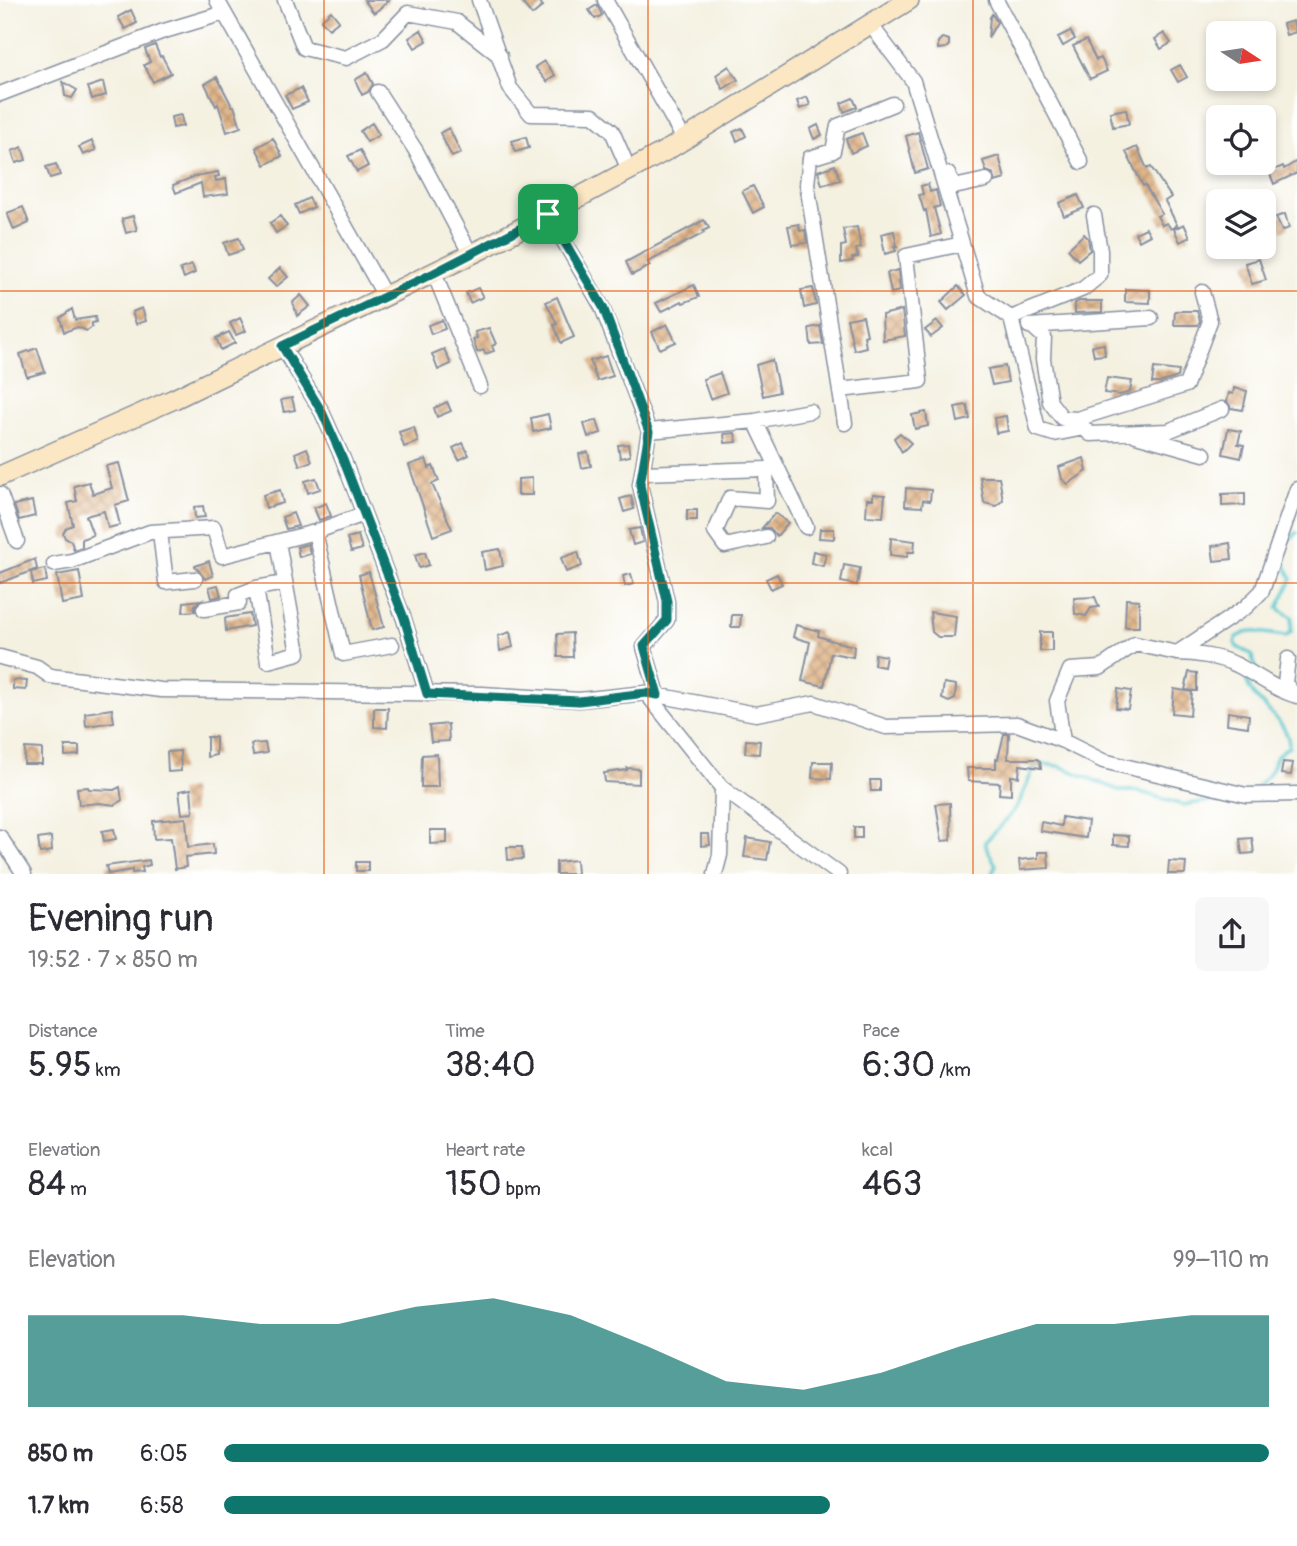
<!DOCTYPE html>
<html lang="en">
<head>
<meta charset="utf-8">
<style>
	body { margin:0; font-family:Pangolin,sans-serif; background:#f7f7f7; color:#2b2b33; height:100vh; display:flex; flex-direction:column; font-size:26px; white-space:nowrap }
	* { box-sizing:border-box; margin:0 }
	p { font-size:23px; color:#7c7c81 }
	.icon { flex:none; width:38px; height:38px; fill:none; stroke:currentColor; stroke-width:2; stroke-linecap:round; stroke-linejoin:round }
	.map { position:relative; height:874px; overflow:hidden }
	.sheet { display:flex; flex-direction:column; background:#fff; flex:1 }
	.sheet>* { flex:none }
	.needle { width:46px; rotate:102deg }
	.buttons { position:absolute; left:1206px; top:21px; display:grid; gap:14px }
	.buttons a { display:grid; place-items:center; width:70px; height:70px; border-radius:10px; background:#fff; box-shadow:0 4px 10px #0003; font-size:35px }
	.pin { position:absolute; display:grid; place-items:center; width:60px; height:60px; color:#fff; margin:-30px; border-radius:14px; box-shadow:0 4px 10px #0006 }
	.round { display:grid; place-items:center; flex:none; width:74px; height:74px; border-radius:10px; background:#f7f7f7 }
	.headline { display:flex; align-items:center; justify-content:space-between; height:119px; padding:0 28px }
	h1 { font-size:38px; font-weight:600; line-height:52px }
	.metrics { display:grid; grid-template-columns:repeat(3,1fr); gap:10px; height:119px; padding:7px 28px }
	.metrics div { display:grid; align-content:center }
	.metrics b { font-size:35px; font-weight:600 }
	.metrics small { font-size:19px; font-weight:400 }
	.metrics p { font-size:19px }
	.chart { height:196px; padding:14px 28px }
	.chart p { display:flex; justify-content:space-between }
	.chart svg { width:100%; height:126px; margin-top:7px; fill:#0f766e; opacity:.7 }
	ul { padding:0 28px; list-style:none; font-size:23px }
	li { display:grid; grid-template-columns:112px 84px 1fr; align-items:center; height:52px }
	li i { height:18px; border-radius:9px; background:#0f766e }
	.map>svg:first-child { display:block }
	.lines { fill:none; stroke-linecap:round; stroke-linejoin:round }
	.stream { stroke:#59c7cf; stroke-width:3.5 }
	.building { fill:url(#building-cross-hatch) }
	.minor-casing { stroke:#8890a0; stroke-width:17 }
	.secondary-casing { stroke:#8890a0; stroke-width:22 }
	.minor { stroke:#fff; stroke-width:14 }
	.secondary { stroke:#fbe7c3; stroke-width:19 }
	.route-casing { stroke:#fff; stroke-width:14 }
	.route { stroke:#0f766e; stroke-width:9 }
	.grid { fill:none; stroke:#e8590c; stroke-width:2; stroke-opacity:0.55 }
</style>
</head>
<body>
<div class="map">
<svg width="1297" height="874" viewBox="0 0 1297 874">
	<defs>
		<pattern id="building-cross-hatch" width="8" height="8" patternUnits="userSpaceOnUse" patternTransform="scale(1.75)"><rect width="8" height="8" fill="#e1b68a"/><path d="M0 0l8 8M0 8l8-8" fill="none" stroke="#b69474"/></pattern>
	</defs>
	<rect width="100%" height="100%" fill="#fff"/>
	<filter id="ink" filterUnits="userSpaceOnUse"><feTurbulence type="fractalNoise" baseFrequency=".0143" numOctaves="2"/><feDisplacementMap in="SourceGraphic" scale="14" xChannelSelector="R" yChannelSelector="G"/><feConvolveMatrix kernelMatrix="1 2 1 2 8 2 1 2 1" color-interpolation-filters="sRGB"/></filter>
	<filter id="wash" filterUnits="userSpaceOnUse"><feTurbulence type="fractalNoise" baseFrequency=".00686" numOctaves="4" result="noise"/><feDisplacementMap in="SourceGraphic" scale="28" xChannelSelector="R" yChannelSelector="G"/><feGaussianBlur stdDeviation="1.57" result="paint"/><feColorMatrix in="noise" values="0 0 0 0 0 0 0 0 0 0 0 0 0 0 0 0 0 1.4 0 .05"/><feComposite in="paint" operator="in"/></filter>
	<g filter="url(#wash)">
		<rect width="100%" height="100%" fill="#f4f1e1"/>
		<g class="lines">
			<path class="stream" d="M1285,543L1297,533
				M1257,670L1251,654L1237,647L1235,643L1237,637L1250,631L1286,636L1291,632L1292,617L1278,608L1292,579L1284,562L1283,550
				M1252,678L1247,682C1254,706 1290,719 1289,747C1276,753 1276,759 1271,770C1267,778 1260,784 1254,789
				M992,874L996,865L987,849L985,842L1008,818L1018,805L1033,770L1042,764L1059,766L1121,791H1137L1183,805L1231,798"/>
		</g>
		<g id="blocks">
			<path class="building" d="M364,0H390L374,13Z
				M528,0H538L543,6L532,15L523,4Z
				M597,5L602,15L595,19L589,10Z
				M131,10L137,23L125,29L118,17Z
				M331,11L339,21L329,29L321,20Z
				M992,14L997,22L988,38L990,17Z
				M1293,21L1296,32L1286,35L1283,24Z
				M421,30L427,41L415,48L409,38Z
				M1070,31L1075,39L1063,46L1058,37Z
				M1164,33L1171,43L1161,49L1155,39Z
				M942,38L949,40V45L946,48L938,49V42Z
				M1086,40L1096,60L1101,58L1107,71L1090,79L1073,46Z
				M155,45L160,57L162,56L171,73L153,82L144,65L150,62L145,49Z
				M544,61L555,75L547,82L535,67Z
				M1180,65L1187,77L1178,82L1171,70Z
				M729,66L738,80L723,89L716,75Z
				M367,73L373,84L368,92L362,95L355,80Z
				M217,77L232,106H234L241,127L227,132L218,104L216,106L205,84Z
				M63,82L77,90L72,98L65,96Z
				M103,82L106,95L92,99L88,87Z
				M301,88L308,102L292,109L285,95Z
				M807,97L810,105L800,109L797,101Z
				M853,98L857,107L844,112L841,103Z
				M1126,109L1129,124L1113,127L1110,112Z
				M181,115L183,126L173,128L171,117Z
				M372,123L379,135L367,142L360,131Z
				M818,125L822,135L814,139L810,129Z
				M449,128L461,153L452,157L440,133Z
				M742,128L746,136L737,141L733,132Z
				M918,132L928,169L915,173L906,136Z
				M862,133L867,146L851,153L846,139Z
				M526,137L529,148L515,152L512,141Z
				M273,138L282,156L265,165L256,148Z
				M92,141L96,150L83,155L79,147Z
				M22,147L26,160L16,163L12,151Z
				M1137,147L1147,169L1151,167L1171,197L1165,201L1177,225L1171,229L1167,223L1162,225L1157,216L1162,214L1145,185L1143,186L1126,152Z
				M360,150L368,166L357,172L348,156Z
				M999,156L1005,179L995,182L994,174L986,171L983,161Z
				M1297,161V173L1274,184L1269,172L1283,166L1284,169Z
				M56,164L60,175L50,178L46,167Z
				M835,165L840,180L822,185L818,171Z
				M218,172L219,176L215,177L216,181L226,179L228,194L203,197L201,183L176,193L173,185L196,176Z
				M928,184L930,192L936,190L940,206L934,208L941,234L931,237L926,210L924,211L919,195L923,194L921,186Z
				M753,186L764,207L753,213L742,191Z
				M1078,195L1084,208L1064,216L1059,203Z
				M309,198L314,207L299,214L295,205Z
				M23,207L29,223L14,230L7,213Z
				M1285,214L1289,228L1282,231L1276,217Z
				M133,216L137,230L126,233L122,219Z
				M280,216L287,226L276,233L270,223Z
				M704,220L709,228L703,231L704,233L648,262L650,266L632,275L626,262Z
				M799,224L800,231L805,230L807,243L792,245L788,226Z
				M1184,224L1190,237L1180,242L1174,229Z
				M857,227L861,248L856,249L858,257L852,258L853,261L841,263V246L846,245L843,229Z
				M1146,228L1150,235L1139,241L1135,233Z
				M894,231L897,246H894L896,251L885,254L881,234Z
				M1084,234L1088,238L1090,250L1078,260L1068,249Z
				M239,238L243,250L228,255L224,243Z
				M1259,259L1266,280L1252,284L1245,263Z
				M192,265L195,273L184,278L180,269Z
				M280,268L288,277L276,287L268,279Z
				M898,270L900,291L891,293L887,273Z
				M694,285L699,297L683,303L682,301L661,312L656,303Z
				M958,286L966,295L948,310L941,302Z
				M478,288L483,297L470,303L466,293Z
				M813,288L816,305L804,308L801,290Z
				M1125,289L1150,290V303L1125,302Z
				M301,295L310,306L297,316L293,302Z
				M557,297L574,337L561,343L554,325L557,324L546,302Z
				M1079,301H1102V312L1075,313V303Z
				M142,308L146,321L136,324L132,312Z
				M72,309L75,320L95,317L96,322L92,323V327L87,331L78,327L64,332L60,318Z
				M902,310L905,336L883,340L882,315Z
				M1175,311H1197L1200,321L1198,325H1174Z
				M863,316L867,335L864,336L866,347L854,350L847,319Z
				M240,318L246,331L236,335L230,323Z
				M442,320L445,329L431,334L428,325Z
				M937,321L943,328L931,337L925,330Z
				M667,324L676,342L660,349L652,332Z
				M820,326L823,344L811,345L809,328Z
				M489,328L496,344L492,346L494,351L485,354L484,350L477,352L473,339L477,338L475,332Z
				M229,332L235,343L221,350L216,338Z
				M1104,344L1105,355L1094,356L1092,346Z
				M37,348L45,372L27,377L20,354Z
				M444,349L451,364L438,370L432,354Z
				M606,356L613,376L597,381L590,361Z
				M772,360L779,392L763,396L756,365Z
				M1005,366L1008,382L992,385L988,369Z
				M1154,368L1179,371L1178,377L1159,383H1152Z
				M720,373L727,393L710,399L703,379Z
				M1107,378L1132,381L1130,392L1120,395L1104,393Z
				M1234,388L1247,391L1243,410L1231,408L1227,401L1229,393L1233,394Z
				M292,398L295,410L284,412L281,400Z
				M447,402L451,411L437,417L434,408Z
				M967,405L970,419L958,422L955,407Z
				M926,412L928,426L915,429L912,415Z
				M548,414L551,428L533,432L531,418Z
				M1006,416L1008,431L996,433L994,418Z
				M597,420L601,433L588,437L584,424Z
				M414,427L418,442L404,447L399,432Z
				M1228,429L1241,431L1238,444L1244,445L1241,458L1223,454Z
				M735,433L737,442L725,443L724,434Z
				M900,433L911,443L902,452L894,438Z
				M463,443L469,455L459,460L453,448Z
				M628,444L630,456L620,458L618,445Z
				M307,448L312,461L300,466L295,453Z
				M588,452L591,466L582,468L579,454Z
				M1084,458L1087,471L1068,484L1062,479L1059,467Z
				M426,459L429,468L433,466L439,481L432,484L452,529L433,536L409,465Z
				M119,463L129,501L115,505L120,525L108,528L104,511L86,516L93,535L82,539V547L74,550L71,541L65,538L63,533L66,528L73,525L68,503L77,501L74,486L89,482L93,494L112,488L106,466Z
				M980,477H999L1003,500L996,506L984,503Z
				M316,478L320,489L308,493L305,481Z
				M532,478V495H518V479Z
				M906,488L931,490L930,501L923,500L922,507L905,506Z
				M280,490L283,503L266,508L263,495Z
				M1245,493V505L1222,506V494Z
				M873,494L885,495L883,517L866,516L867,499H873Z
				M631,496L634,509L624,512L620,499Z
				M32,501L35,516L19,520L14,505Z
				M326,503L331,516L319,520L314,508Z
				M203,506L205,517L195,518L194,507Z
				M687,510H697V520H687Z
				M293,513L298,526L286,529L282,517Z
				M775,513L788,523L777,536L770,528H762Z
				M640,528L643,542L633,545L629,530Z
				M820,529H834V539L819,538Z
				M358,535L362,549L351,552L347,538Z
				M891,538L915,541L914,552H908L907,557L890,555Z
				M1230,543L1232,559L1214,561L1212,546Z
				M308,544L310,554L299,557L297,547Z
				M500,549L503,566L485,570L482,552Z
				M813,551L826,554L823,566L811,563Z
				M425,552L429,565L419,568L415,555Z
				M578,552L582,566L566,572L561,558Z
				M35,559L37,569L0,583V573Z
				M209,561L213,576L205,579L195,566Z
				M844,565L860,568L857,585L841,582Z
				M45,569L47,581L33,584L31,572Z
				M79,571L84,600L62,604L57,575Z
				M369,572L384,627L372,630L359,575Z
				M631,574L634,584L625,586L623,576Z
				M777,574L782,584L771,589L766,579Z
				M218,585L221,596L212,598L209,587Z
				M1095,597L1099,607L1091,608L1086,616L1075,614L1074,598Z
				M1126,599L1139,600V627H1125Z
				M202,600L195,605V611L183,612L184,602Z
				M930,612L956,616L954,637H938L932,632Z
				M250,614L252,626L226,631L225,618Z
				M732,615H741L740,627H731Z
				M796,625L819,631L818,636L833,641L854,646L853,657L831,653L824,686L802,681L810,642L793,637Z
				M510,632L513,647L500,651L498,636Z
				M1040,632H1052V651H1040Z
				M572,633L573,657H558L557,634Z
				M875,654L886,656L884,667L874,665Z
				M1189,672L1197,673V691L1185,690Z
				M13,680L27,681L26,690L13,689Z
				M944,683L956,685L955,699L949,702L942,699Z
				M1118,689L1131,691L1128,709L1116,708Z
				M1174,689L1192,692L1190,715L1172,713Z
				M374,708H388L387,728L374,727Z
				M112,709L114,722L86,726L85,713Z
				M1228,712L1249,715L1248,727L1227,724Z
				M448,724L449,741L431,742L429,726Z
				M1004,734H1009L1008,759H1037L1040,761L1041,768L1020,765L1019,777L1011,776V795L999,794L1000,783L968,781L967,768H996V759H998Z
				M207,737H216V755L207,757Z
				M746,740L760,741L759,754L745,753Z
				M265,743L267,753L253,755L251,744Z
				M65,746H79V755L65,756Z
				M25,748L42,749V764H24Z
				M180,751L181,771L168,772L167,752Z
				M437,754L438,787H421L422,755Z
				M813,762H832L831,779L812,778Z
				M1283,762L1293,763L1291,775L1281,774Z
				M627,768L639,769V784L605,782L604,773L627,770Z
				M870,780H880V791H871Z
				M88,787L89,789L114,790L120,787L122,800L115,805L99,803L79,805L77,788Z
				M191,789L193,813L182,814L179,791Z
				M950,803L951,840L942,841L936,804Z
				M1062,817L1088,821L1086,838L1040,831L1041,822L1061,826Z
				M186,818L188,847L213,844L214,854L185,857L186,867L175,869L171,838L154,839L153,821Z
				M854,827H862V838H854Z
				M114,829L116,839L104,841L102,831Z
				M430,830H447V843L430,844Z
				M701,834H709L710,845L701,846Z
				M1113,835L1129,836V846L1113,845Z
				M51,837L52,851L40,853L38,839Z
				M747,838L770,842L767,860L744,857Z
				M1252,838L1254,853L1242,854L1240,839Z
				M507,847H522L523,859L508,860Z
				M1038,852H1048L1049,868L1020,870L1019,860L1038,858Z
				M149,860L150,865L142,867L143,872L132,873V870L108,874L106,866Z
				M576,860L577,874H556V862Z
				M1169,861L1186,862L1185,874H1168Z
				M356,862H368V871H356Z"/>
		</g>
	</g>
	<g filter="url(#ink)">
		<use href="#blocks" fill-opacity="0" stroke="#8890a0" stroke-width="2"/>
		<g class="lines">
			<g class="minor-casing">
				<path id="minor" d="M217,0L385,296
					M285,0L304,48L346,58L383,39L408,13L457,22L500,56
					M479,0L510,88L531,114L593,115L612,131L629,170
					M605,0L684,139
					M996,0L1081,162
					M870,24L913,81L978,296L1011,318L1038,429L1054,434L1084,428L1090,434L1168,431L1222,409
					M378,92L416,151L471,255
					M0,94L161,32L224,13
					M948,174L954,187L986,180
					M548,214L602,307L649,431L755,421L810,411
					M434,273L480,386
					M1011,318L1083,289L1100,275V251L1094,215
					M1029,326L1151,318
					M1032,326L1044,337L1043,359L1050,402L1062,418L1077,419L1186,385L1210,321L1202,292
					M282,346L322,412L343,459L404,619L427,694
					M840,390L920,381L906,256L962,244
					M755,421L806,527
					M845,423L807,184L810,158L833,151L838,126L893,104
					M649,431L640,485L667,602V620L644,647L658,695
					M1136,435L1204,454
					M642,473L766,469L767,501L730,498L715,532L725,546L766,537
					M0,494L17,541
					M364,514L315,532L343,654L392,645
					M160,532L166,582L195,579
					M278,542L298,653L268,661L256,588L285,583
					M54,564L72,561L150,532L214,528L222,556L315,532
					M204,609L239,603L238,595L256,588
					M1177,653C1196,653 1220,657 1237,665C1257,675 1275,690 1297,696
					M0,657L37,667L50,676L161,690L482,694L579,700L646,693L756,714L814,703L886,727L1017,724L1063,741L1103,761L1246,795L1297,794
					M1288,659L1285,683L1294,695
					M646,693L722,788L839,874
					M1063,741L1057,701L1070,670L1100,668L1135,644L1177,653L1246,607L1262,591L1297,489
					M0,837L24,874
					M715,874L720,855L722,788"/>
			</g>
			<g class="secondary-casing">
				<path id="secondary" d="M0,476L174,399L484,248L669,149L909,0"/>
			</g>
			<use href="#minor" class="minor"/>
			<use href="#secondary" class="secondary"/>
		</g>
	</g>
	<g class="lines" filter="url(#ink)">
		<g class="route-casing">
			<path id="route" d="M548,214L603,307L649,432L640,485L667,601V620L644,646L658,695L646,693L579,701L427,694L404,618L343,459L322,412L282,346L434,273Z"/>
		</g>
		<use href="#route" class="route"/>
	</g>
	<path class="grid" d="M324,0V874M648,0V874M973,0V874M0,291H1297M0,583H1297"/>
</svg>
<div class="buttons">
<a><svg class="needle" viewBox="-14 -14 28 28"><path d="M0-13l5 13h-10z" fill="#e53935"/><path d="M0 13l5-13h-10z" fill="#7c7c81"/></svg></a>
<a><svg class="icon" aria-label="locate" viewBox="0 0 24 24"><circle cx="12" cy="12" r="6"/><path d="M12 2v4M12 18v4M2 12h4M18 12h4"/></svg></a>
<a><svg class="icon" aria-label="layers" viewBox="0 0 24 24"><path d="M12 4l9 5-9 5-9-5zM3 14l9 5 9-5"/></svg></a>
</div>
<div class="pin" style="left:548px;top:214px;background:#1e9e55"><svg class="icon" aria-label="arrive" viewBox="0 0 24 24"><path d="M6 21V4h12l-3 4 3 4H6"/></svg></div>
</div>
<section class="sheet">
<div class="headline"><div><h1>Evening run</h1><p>19:52 · 7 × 850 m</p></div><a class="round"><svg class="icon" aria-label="share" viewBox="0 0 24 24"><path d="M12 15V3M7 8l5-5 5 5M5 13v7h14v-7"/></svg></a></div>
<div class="metrics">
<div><p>Distance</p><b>5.95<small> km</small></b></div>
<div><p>Time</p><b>38:40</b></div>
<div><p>Pace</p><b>6:30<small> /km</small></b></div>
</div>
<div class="metrics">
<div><p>Elevation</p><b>84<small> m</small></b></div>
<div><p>Heart rate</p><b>150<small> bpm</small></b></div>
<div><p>kcal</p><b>463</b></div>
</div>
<div class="chart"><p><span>Elevation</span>99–110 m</p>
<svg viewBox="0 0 160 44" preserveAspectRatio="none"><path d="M0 44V12L10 12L20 12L30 15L40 15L50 9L60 6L70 12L80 23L90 35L100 38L110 32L120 23L130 15L140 15L150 12L160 12V44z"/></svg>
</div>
<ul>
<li><b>850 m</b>6:05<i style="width:100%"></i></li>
<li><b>1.7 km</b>6:58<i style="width:58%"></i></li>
</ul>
</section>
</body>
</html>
